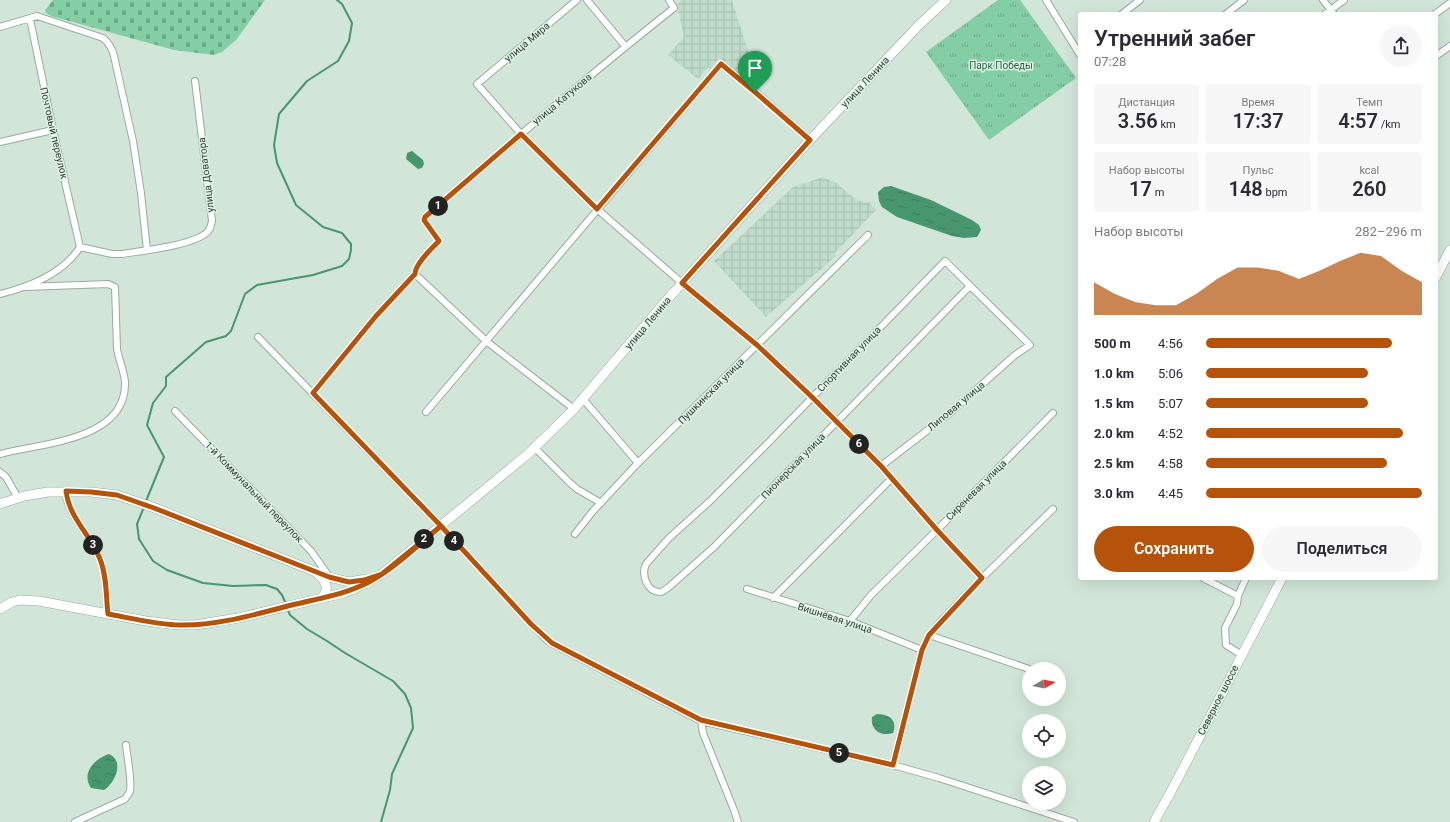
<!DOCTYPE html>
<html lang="ru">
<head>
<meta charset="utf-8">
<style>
	body { margin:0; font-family:Roboto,sans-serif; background:#f7f7f7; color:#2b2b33; height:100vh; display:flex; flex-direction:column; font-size:15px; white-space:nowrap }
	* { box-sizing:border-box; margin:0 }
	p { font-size:13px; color:#7c7c81 }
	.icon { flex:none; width:22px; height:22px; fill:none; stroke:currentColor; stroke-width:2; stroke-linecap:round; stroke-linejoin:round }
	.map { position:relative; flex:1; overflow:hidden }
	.panel { position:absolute; left:1078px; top:12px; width:360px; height:568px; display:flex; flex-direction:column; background:#fff; border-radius:4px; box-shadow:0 4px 16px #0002 }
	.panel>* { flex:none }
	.needle { width:26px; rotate:81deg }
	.tools { position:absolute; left:1022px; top:662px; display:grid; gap:8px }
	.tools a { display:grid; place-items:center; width:44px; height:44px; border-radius:50%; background:#fff; box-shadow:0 4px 16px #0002; font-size:20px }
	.pin { position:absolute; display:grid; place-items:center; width:34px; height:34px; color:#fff; margin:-41px -17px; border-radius:50% 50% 50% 0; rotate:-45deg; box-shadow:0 0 4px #0007 }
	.pin .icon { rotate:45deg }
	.km { position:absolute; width:20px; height:20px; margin:-10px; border-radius:50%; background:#222; color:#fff; font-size:11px; line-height:20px; text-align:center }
	.round { display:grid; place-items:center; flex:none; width:42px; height:42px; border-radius:21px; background:#f7f7f7 }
	.head { display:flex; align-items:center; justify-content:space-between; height:68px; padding:0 16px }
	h1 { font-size:22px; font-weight:600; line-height:30px }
	.figures { display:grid; grid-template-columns:repeat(3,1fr); gap:6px; height:68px; padding:4px 16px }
	.figures div { display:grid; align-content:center; border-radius:4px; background:#f7f7f7; text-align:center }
	.figures b { font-size:20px; font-weight:600 }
	.figures small { font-size:11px; font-weight:400 }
	.figures p { font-size:11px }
	.chart { height:112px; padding:8px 16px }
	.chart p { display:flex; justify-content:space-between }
	.chart svg { width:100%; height:72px; margin-top:4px; fill:#b45309; opacity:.7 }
	.cta { display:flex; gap:8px; margin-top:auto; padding:8px 16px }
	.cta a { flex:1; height:46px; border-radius:24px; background:#b45309; color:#fff; font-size:16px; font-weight:600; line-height:46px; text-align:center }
	.cta a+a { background:#f7f7f7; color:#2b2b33 }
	ul { padding:0 16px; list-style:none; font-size:13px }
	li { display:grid; grid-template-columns:64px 48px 1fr; align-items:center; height:30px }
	li i { height:10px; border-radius:5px; background:#b45309 }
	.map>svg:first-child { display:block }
	.industrial { fill:url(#industrial-grid) }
	.grass { fill:url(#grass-tufts) }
	.cemetery { fill:url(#cemetery-stones) }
	.water { fill:url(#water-ripples) }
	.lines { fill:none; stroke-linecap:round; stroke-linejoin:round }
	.stream { stroke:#47966e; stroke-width:2 }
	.minor-casing { stroke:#97ab9f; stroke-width:8 }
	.secondary-casing { stroke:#97ab9f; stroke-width:10 }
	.minor { stroke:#fff; stroke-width:6 }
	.secondary { stroke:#fff; stroke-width:9 }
	.route-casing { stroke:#fff; stroke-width:8 }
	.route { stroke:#b45309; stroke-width:5 }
	.labels { text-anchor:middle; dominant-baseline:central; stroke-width:3; stroke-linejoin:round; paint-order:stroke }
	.street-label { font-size:10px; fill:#343c37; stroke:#def3e6 }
	.park-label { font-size:10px; fill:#276144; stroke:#def3e6 }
</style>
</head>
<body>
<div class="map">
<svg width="1450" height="822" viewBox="0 0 1450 822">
	<defs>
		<pattern id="industrial-grid" width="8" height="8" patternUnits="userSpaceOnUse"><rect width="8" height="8" fill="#bfdccb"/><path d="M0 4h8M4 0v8" fill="none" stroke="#a5beaf"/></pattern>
		<pattern id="grass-tufts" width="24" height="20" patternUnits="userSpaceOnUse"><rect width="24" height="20" fill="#84cea5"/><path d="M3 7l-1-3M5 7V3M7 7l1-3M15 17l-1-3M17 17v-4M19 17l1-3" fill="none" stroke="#6da887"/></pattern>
		<pattern id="cemetery-stones" width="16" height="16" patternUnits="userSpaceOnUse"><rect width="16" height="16" fill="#84cea5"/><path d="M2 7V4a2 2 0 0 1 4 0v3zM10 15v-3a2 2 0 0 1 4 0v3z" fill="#6da887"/></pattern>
		<pattern id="water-ripples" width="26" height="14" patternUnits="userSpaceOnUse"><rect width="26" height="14" fill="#47966e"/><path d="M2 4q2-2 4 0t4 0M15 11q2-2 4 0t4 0" fill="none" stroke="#3c7c5b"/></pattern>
	</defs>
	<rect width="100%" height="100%" fill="#d1e6d9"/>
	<path class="industrial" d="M681,0H732L754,70L745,78L719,58L710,69L708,67L698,79L668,55L684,37L677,5Z
		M823,177L836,183L853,197L860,201L870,203L876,210L834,254L836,256L766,317L714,261L793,187Z"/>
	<path class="grass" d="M998,0H1020L1076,78L989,140L926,52Z"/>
	<path class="cemetery" d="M53,0H265L236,40L222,52L214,55L174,50L51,16L46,13L45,10Z"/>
	<path class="water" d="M412,151L423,160L424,164L422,168L418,169L406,159L407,153Z
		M891,186L931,200L972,220L979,225L981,230L977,237L964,238L952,236L897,217L882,207L879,201L878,192L884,187Z
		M877,714C889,714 898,720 893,733C881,737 870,730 872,717Z
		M109,754C125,761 115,783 104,790L91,788C81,773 94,759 109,754Z"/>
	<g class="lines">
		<path class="stream" d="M146,501L164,457L147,425L153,403L166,386V377L206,342L226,336L231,331L245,294L257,285L313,275L342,266L349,259L351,250V244L342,233L323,227L296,205L277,163L274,145L279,114L307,81L338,61L349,41L352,23L342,4L337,0
			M144,507L137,524L139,539L153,561L167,570L203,583L233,586L266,585L277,589L282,595L286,604
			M287,608L290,615L307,629L327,641L345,653L393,681L405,694L411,708L413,728L392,774L390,790L381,822"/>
		<g class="minor-casing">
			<path id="minor" d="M577,0L477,84L521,134L597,209L682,283L757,345L812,397L881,466L937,530L982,578
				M587,0L625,46
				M1046,0L1080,55
				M1323,0L1334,14
				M1122,14L1140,0
				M1226,14L1244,0
				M1325,14L1344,0
				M1435,14L1450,3
				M30,19L53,130L80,247
				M0,27L37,16L103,38C109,43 112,48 114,56L133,141L141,193L147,250
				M1436,56L1450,46
				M0,142L53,130
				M80,247L112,254H121C142,251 188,246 205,234C210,231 211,226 212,221L195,81
				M415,274L486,341L574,409
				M0,294C29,287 63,274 80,247
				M258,337L441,526L531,624L549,642L701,721L893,765L939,778L1074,822
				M313,393L376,316L415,274C415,264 432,248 439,241L424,220L425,217C507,146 589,75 674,8L669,0
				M583,399L638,463
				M175,411L311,551L328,575
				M426,412L721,64L755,91L810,140
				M535,448L569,482L577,489L601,503
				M0,454C40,443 127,441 125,382C124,371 119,360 117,349L115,287L108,284L26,287
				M881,466L950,413L1015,355L1030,345L945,261L768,443L710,501L669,538L646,564C641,575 647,592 660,592C663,592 666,589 669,587L714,547L970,286
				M0,472L6,477L18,498
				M65,491C69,518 91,535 100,559C107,576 106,597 108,614
				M575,534L593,511L638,463L868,235
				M1203,578L1238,596
				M747,589L850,621L922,650
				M773,598L892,478
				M850,621L871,595L937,530L1053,413
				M929,635L1029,669
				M1242,655L1226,645L1225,628L1237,604L1238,596L1246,578
				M701,721L703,733L734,810L738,822
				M893,765L922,650L929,635L940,622L982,578L1053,509
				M75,822L125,799C127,796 129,794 130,791C132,780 127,756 126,745"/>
		</g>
		<g class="secondary-casing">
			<path id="secondary" d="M1436,277L1450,250
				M0,504L24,496L48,492H91L117,495L155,508L329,577L349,582L367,579
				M318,574C326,581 330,589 322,598
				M0,609L12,602L20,600L39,601L146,621L179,625H195L238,618L344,593L354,589L382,574L528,454L574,409L666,301L810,140L919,25L946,0
				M1154,822L1174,786L1282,578"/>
		</g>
		<use href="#minor" class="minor"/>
		<use href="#secondary" class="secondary"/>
	</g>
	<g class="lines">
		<g class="route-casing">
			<path id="route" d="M755,92L721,64L597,209L521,134L425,217L424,220L439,241C432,248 415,264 415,274L376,316L313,393L441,526L382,574L364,580L349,582L329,577L154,508L117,495L91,492L66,491C69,518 91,535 100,559C107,576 106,597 108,614C130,618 159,625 180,625C218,626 260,613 296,604C321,598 346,594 369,582C394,569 419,544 441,526L531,624L552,643L701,720L893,765L922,650L929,635L982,578L937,530L881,466L812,397L757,345L682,283L810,140L755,92"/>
		</g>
		<use href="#route" class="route"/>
	</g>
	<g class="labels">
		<g class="street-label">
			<text transform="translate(527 42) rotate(-40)">улица Мира</text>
			<text transform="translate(865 82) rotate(-47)">улица Ленина</text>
			<text transform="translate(562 99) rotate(-40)">улица Катукова</text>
			<text transform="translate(54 133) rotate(77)">Почтовый переулок</text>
			<text transform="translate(206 175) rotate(-97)">улица Доватора</text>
			<text transform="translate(648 323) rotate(-50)">улица Ленина</text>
			<text transform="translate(849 359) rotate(-46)">Спортивная улица</text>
			<text transform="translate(711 391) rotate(-45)">Пушкинская улица</text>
			<text transform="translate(956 406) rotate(-40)">Липовая улица</text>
			<text transform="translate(793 466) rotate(-46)">Пионерская улица</text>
			<text transform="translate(976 490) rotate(-45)">Сиреневая улица</text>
			<text transform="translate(254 492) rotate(46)">1-й Коммунальный переулок</text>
			<text transform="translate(835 618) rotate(18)">Вишнёвая улица</text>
			<text transform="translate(1218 700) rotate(-63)">Северное шоссе</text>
		</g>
		<g class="park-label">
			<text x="1001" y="65">Парк Победы</text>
		</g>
	</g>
</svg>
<div class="tools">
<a><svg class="needle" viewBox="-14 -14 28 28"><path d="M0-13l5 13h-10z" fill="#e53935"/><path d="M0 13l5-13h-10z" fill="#7c7c81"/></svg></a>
<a><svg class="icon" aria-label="locate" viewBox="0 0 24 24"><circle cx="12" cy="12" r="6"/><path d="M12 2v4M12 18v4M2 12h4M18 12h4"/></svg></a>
<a><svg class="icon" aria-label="layers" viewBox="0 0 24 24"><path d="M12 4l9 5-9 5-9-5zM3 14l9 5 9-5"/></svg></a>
</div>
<div class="pin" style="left:755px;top:92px;background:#1e9e55"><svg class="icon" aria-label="arrive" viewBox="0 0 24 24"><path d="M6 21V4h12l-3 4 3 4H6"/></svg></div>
<b class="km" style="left:438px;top:206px">1</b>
<b class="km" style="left:424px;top:539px">2</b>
<b class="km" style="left:93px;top:545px">3</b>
<b class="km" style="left:454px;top:541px">4</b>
<b class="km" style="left:839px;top:753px">5</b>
<b class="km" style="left:859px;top:444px">6</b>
<section class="panel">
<div class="head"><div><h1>Утренний забег</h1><p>07:28</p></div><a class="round"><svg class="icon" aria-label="share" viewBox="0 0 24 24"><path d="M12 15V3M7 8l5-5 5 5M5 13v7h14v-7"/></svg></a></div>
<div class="figures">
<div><p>Дистанция</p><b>3.56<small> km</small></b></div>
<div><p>Время</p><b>17:37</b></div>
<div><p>Темп</p><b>4:57<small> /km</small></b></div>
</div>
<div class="figures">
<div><p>Набор высоты</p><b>17<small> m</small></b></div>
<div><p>Пульс</p><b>148<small> bpm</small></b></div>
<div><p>kcal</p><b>260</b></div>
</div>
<div class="chart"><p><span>Набор высоты</span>282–296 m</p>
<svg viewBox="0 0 160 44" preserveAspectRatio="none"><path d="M0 44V24L10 31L20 36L30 38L40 38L50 31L60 22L70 15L80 15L90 17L100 22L110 17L120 11L130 6L140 8L150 17L160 24V44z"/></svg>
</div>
<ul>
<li><b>500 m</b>4:56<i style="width:86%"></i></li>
<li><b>1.0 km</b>5:06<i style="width:75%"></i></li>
<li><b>1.5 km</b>5:07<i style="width:75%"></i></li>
<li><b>2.0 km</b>4:52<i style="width:91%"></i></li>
<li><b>2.5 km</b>4:58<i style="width:84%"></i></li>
<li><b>3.0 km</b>4:45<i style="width:100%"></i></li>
</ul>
<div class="cta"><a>Сохранить</a><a>Поделиться</a></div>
</section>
</div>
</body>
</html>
